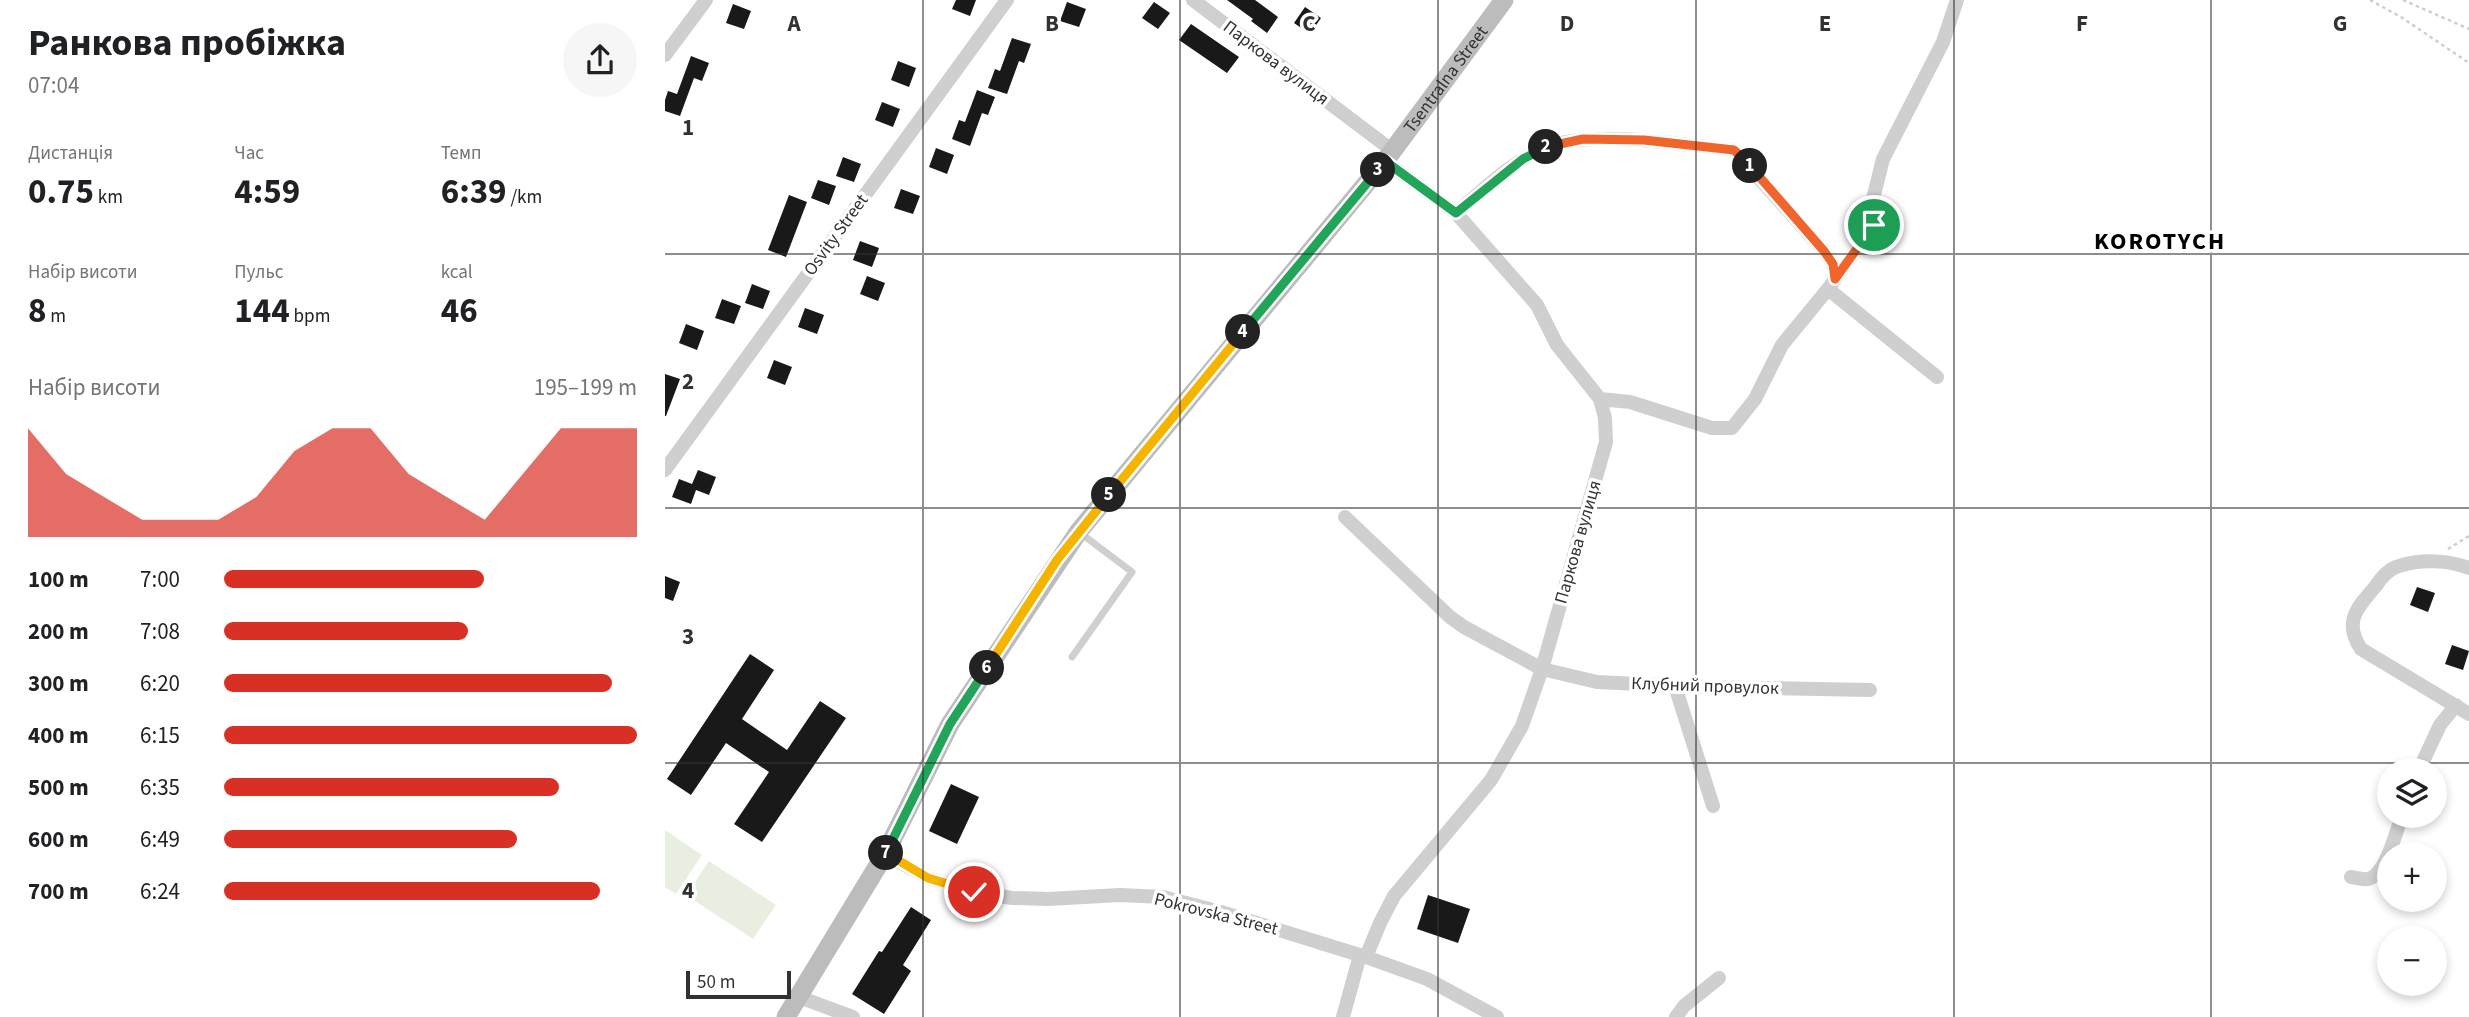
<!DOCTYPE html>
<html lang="uk">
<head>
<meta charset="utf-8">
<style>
	body { margin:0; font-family:"Source Sans 3",sans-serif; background:#f6f6f6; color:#202124; height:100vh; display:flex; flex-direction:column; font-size:26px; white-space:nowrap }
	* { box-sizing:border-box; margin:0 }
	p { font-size:23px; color:#757577 }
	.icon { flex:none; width:38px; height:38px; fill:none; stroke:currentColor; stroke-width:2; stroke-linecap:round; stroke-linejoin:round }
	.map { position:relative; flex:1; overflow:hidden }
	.side { display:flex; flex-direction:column; background:#fff; width:665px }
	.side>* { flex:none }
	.buttons { position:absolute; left:1712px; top:758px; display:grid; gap:14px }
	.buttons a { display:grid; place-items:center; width:70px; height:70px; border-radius:50%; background:#fff; box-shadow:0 4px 10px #0003; font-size:35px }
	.scale { position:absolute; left:21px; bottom:18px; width:105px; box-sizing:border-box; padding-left:7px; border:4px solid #323232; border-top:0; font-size:19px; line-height:24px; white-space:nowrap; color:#323232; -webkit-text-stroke:5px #fff; paint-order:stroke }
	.pin { position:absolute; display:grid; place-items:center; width:60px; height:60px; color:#fff; margin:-30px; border:4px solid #fff; border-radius:50%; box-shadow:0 2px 7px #0007 }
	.km { position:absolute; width:35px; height:35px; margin:-18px; border-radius:50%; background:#222; color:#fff; font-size:19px; line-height:35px; text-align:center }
	.round { display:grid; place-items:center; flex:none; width:74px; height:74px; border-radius:37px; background:#f6f6f6 }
	.summary { display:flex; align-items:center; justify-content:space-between; height:119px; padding:0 28px }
	h1 { font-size:38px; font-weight:700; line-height:52px }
	.metrics { display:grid; grid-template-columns:repeat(3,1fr); gap:10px; height:119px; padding:7px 28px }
	.metrics div { display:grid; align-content:center }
	.metrics b { font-size:35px; font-weight:700 }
	.metrics small { font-size:19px; font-weight:400 }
	.metrics p { font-size:19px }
	.chart { height:196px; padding:14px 28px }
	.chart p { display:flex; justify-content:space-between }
	.chart svg { width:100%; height:126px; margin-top:7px; fill:#d93025; opacity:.7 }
	ul { padding:0 28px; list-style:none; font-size:23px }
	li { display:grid; grid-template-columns:112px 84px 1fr; align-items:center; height:52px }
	li i { height:18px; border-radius:9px; background:#d93025 }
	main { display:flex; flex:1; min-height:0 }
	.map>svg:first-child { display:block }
	.green { fill:#e9efe0 }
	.building { fill:#191919 }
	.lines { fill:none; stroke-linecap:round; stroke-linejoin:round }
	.path { stroke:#cfcfcf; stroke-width:2.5; stroke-dasharray:3.5 3.5; stroke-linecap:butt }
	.lane { stroke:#cfcfcf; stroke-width:7 }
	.street { stroke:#cfcfcf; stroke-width:14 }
	.secondary { stroke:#bcbcbc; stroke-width:19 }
	.split-1-casing { stroke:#fff; stroke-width:14 }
	.split-2-casing { stroke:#fff; stroke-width:14 }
	.split-3-casing { stroke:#fff; stroke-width:14 }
	.split-4-casing { stroke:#fff; stroke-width:14 }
	.split-5-casing { stroke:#fff; stroke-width:14 }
	.split-6-casing { stroke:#fff; stroke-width:14 }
	.split-7-casing { stroke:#fff; stroke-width:14 }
	.split-8-casing { stroke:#fff; stroke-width:14 }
	.split-1 { stroke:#f0652b; stroke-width:9 }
	.split-2 { stroke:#f0652b; stroke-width:9 }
	.split-3 { stroke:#22a559; stroke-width:9 }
	.split-4 { stroke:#22a559; stroke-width:9 }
	.split-5 { stroke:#f5b400; stroke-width:9 }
	.split-6 { stroke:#f5b400; stroke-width:9 }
	.split-7 { stroke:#22a559; stroke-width:9 }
	.split-8 { stroke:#f5b400; stroke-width:9 }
	.grid { fill:none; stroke:#323232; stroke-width:2; stroke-opacity:0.55 }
	.labels { text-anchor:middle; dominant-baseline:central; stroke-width:7; stroke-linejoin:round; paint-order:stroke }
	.street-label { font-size:18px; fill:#323232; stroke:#fff }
	.district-label { font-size:24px; font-weight:bold; letter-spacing:2px; fill:#000; stroke:#fff }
	.grid-label { font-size:23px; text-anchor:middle; font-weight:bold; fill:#323232; stroke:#fff; stroke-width:7; stroke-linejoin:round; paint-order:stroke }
</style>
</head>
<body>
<main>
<section class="side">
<div class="summary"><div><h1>Ранкова пробіжка</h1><p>07:04</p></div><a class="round"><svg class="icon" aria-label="share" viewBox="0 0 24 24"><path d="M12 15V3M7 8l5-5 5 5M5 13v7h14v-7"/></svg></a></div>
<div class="metrics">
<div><p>Дистанція</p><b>0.75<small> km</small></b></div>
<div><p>Час</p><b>4:59</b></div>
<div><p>Темп</p><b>6:39<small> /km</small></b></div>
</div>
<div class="metrics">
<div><p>Набір висоти</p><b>8<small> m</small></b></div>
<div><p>Пульс</p><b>144<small> bpm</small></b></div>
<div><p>kcal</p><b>46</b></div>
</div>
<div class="chart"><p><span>Набір висоти</span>195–199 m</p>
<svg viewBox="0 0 160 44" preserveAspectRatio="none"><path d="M0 44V6L10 22L20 30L30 38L40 38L50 38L60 30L70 14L80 6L90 6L100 22L110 30L120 38L130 22L140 6L150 6L160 6V44z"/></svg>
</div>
<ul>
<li><b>100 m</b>7:00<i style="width:63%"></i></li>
<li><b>200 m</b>7:08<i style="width:59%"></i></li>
<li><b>300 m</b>6:20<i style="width:94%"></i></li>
<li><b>400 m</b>6:15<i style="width:100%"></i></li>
<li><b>500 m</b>6:35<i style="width:81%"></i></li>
<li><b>600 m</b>6:49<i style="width:71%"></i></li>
<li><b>700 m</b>6:24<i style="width:91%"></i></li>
</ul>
</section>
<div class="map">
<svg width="1804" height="1017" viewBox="0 0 1804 1017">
	<rect width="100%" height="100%" fill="#fff"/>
	<path class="green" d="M0,830L37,855L11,894L0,887Z
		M44,861L111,905L88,939L21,895Z"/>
	<path class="building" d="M291,0H311L305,16L287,9Z
		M562,0H590L613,17L602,33L586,21L588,19Z
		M402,2L421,9L414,27L395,21Z
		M489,2L505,13L493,29L477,18Z
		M68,4L86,11L79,29L61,23Z
		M640,7L656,18L645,34L629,23Z
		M526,24L574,57L562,73L514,40Z
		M347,38L366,44L359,63L354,61L342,94L323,88L330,69L335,71Z
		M26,56L44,63L37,81L29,78L15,116L0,111V100L3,91L12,94Z
		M233,61L251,68L244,87L226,80Z
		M312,90L330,97L323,115L317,113L305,146L287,139L294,120L300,122Z
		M217,102L235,109L228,127L210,120Z
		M271,148L289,155L282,174L264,167Z
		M178,157L196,164L189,182L171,176Z
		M153,180L171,186L164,205L146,198Z
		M236,189L255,196L248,214L229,208Z
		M124,195L142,202L121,257L103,250Z
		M195,241L214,248L207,267L188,260Z
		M202,276L220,283L213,301L195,294Z
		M87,284L105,291L98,309L80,303Z
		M57,299L76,306L69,324L50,318Z
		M140,308L159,315L152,334L133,327Z
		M21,324L39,331L32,350L14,343Z
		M109,360L127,367L120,385L102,378Z
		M0,374L15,379L1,416H0Z
		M33,470L51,477L44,495L31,490L26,504L7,497L14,479L27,484Z
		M0,576L15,582L8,601L0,598Z
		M1752,587L1770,593L1763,612L1745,605Z
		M1787,645L1804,651L1798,670L1780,664Z
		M85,654L109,670L77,719L122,750L155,701L181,718L97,842L69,824L104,772L61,743L26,795L2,779Z
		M286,784L314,797L292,844L264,831Z
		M763,895L805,909L793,943L752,929Z
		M246,907L266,920L238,965L246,971L219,1014L187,994L214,951L217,952Z"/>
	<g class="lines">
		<path class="path" d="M1705,0L1736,17L1804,63
			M1738,0L1804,29
			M1783,549L1804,536"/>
		<path class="lane" d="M407,657L467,572L414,532"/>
		<path class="street" d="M528,0L728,151
			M0,55L41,0
			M791,213C818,190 848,160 882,147C928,129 1019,145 1069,150L1159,251L1168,264L1170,280
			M1163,289L1272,377
			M935,399L965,402L1047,428H1067L1090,399L1117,345L1163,289L1209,225L1208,199L1218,159L1278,42L1292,0
			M0,470L342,0
			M680,517L785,617L799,627L877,669L932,682L1036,687L1205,690
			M1804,568C1783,560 1756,559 1734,566C1723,569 1716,578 1710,587C1692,608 1678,622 1696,649L1804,714
			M1010,686L1048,806
			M1754,770L1775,725L1791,705
			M220,854L263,878L309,892L347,898L383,899L455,895L498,897L556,912L701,957L762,979L832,1017
			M1686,877C1692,878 1698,880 1703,879C1721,875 1731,831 1737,816
			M701,957L715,923L729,896L826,780L857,726L877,669L941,442L940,418L935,399L892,345L872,305L791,213L720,161
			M134,997L188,1017
			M678,1017L695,955
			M1011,1017L1019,1006L1054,978"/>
		<path class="secondary" id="s1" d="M121,1017L220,854L285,724L414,531L720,161L839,0"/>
	</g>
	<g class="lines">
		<g class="split-1-casing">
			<path id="split-1" d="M1085,166L1159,251L1168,264L1170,279L1209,225"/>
		</g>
		<g class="split-2-casing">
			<path id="split-2" d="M881,147L918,139L979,140L1069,150L1085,166"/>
		</g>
		<g class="split-3-casing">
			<path id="split-3" d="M713,170L720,161L791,213L858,159L881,147"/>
		</g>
		<g class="split-4-casing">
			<path id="split-4" d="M578,332L713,170"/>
		</g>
		<g class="split-5-casing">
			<path id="split-5" d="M444,495L578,332"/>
		</g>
		<g class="split-6-casing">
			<path id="split-6" d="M322,668L392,560L444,495"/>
		</g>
		<g class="split-7-casing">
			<path id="split-7" d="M221,853L285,724L322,668"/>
		</g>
		<g class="split-8-casing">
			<path id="split-8" d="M221,853L263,878L309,892"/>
		</g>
		<use href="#split-1" class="split-1"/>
		<use href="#split-2" class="split-2"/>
		<use href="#split-3" class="split-3"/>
		<use href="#split-4" class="split-4"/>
		<use href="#split-5" class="split-5"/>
		<use href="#split-6" class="split-6"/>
		<use href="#split-7" class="split-7"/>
		<use href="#split-8" class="split-8"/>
	</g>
	<path class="grid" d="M258,0V1017M515,0V1017M773,0V1017M1031,0V1017M1289,0V1017M1546,0V1017M0,254H1804M0,508H1804M0,763H1804"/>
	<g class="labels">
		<g class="street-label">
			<text transform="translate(611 63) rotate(37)">Паркова вулиця</text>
			<text stroke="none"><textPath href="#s1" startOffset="1150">Tsentralna Street</textPath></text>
			<text transform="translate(171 235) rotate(-54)">Osvity Street</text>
			<text transform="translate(913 542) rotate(-74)">Паркова вулиця</text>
			<text transform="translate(1040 686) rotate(2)">Клубний провулок</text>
			<text transform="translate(551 914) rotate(14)">Pokrovska Street</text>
		</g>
		<g class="district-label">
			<text x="1495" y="241">KOROTYCH</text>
		</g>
	</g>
	<g class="grid-label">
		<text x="129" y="31">A</text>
		<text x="387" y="31">B</text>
		<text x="644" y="31">C</text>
		<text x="902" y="31">D</text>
		<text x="1160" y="31">E</text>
		<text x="1417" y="31">F</text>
		<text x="1675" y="31">G</text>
		<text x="23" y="135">1</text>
		<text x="23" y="389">2</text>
		<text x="23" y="644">3</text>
		<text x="23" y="898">4</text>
	</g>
</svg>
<div class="buttons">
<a><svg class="icon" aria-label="layers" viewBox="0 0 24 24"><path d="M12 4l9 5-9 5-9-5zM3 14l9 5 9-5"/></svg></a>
<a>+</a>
<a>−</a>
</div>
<div class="scale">50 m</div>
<div class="pin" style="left:1209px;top:225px;background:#1e9e55"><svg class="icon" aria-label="arrive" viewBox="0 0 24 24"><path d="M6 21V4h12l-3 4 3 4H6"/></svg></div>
<div class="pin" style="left:309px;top:892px;background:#d93025"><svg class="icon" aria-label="check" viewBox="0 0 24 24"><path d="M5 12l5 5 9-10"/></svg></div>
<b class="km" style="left:1085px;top:166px">1</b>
<b class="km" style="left:881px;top:147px">2</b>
<b class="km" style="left:713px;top:170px">3</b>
<b class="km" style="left:578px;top:332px">4</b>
<b class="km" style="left:444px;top:495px">5</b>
<b class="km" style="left:322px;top:668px">6</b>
<b class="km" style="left:221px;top:853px">7</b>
</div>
</main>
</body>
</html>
